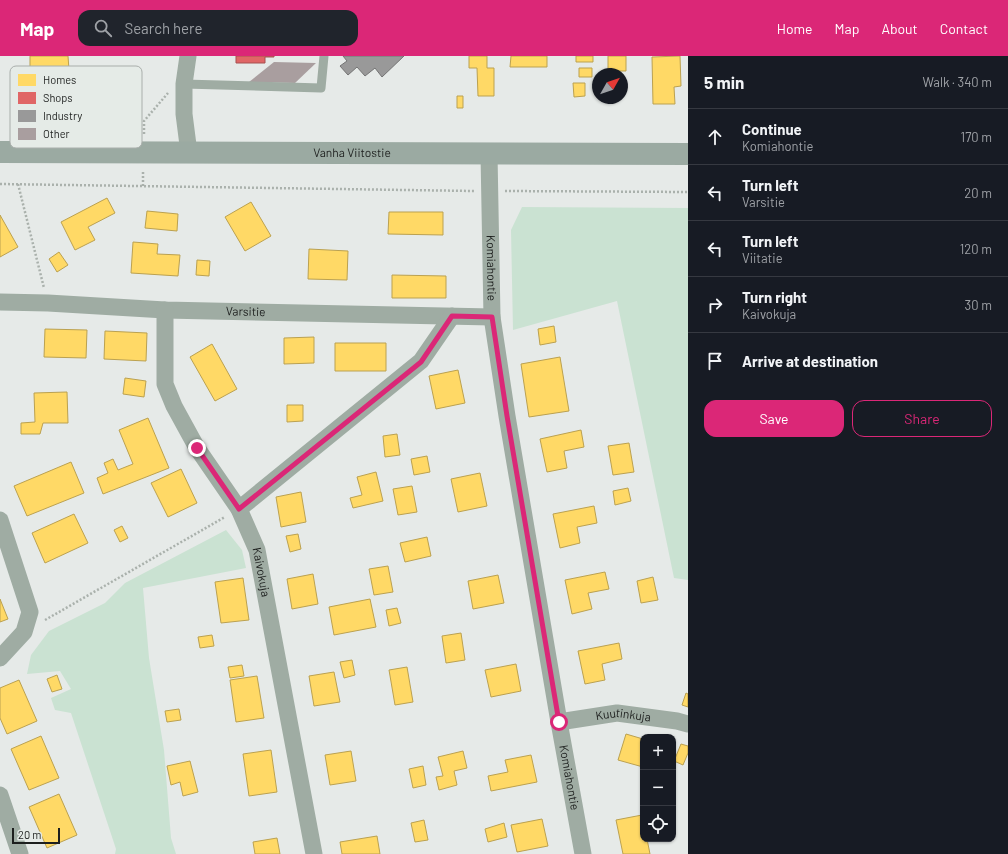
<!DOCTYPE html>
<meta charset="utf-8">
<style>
:root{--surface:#171b24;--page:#20242c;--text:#f1f3f6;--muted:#9ea1a6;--line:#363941;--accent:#db2777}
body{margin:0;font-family:Barlow,sans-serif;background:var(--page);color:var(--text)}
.controls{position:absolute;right:12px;bottom:12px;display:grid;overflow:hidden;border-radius:8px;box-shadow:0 1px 3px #0004}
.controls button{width:36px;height:36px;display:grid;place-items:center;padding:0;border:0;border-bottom:1px solid var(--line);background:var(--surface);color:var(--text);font:20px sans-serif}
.compass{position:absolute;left:592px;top:12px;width:36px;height:36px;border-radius:50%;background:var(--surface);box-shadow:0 1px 3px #0004;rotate:50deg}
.scale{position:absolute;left:12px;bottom:10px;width:48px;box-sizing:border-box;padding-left:4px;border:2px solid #1d1f1e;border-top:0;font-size:11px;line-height:14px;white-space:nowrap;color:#1d1f1e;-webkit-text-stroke:3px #e5ebe7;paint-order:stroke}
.stop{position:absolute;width:12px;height:12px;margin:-9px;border:3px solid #db2777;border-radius:50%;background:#fff}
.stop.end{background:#db2777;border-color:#fff;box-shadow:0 1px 4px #0008}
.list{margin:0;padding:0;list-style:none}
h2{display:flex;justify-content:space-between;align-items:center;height:52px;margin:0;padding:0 16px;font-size:17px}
h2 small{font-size:13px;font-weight:400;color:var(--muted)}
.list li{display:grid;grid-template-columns:26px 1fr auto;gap:12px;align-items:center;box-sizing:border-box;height:56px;padding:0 16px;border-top:1px solid var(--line)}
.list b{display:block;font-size:15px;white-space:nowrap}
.list p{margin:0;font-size:13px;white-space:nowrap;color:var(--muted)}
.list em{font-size:13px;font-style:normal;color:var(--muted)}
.actions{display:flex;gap:8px;padding:12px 16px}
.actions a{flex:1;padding:9px 0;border:1px solid var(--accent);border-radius:12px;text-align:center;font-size:14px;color:var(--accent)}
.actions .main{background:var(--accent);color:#fff}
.icon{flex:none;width:22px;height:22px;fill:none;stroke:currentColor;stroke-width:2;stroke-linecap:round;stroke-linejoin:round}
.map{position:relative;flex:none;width:688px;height:798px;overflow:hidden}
header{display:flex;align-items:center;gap:24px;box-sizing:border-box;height:56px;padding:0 20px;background:var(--accent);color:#fff}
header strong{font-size:19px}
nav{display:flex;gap:22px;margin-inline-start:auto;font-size:14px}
.search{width:280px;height:36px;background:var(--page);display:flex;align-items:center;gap:10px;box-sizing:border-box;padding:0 14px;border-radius:12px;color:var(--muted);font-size:15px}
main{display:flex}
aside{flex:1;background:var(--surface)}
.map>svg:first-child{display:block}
</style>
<header>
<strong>Map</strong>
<div class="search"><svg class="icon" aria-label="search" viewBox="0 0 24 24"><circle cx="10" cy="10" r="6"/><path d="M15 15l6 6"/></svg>Search here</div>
<nav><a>Home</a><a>Map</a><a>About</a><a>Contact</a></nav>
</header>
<main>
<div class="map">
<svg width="688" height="798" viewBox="0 0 688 798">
<rect width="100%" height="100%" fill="#e6eae8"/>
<path fill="#cae2d2" d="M522 151 688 152V524L674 522 617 245 513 274 511 174Z
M226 474 242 494 246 512 143 532 149 602 164 694 171 782 176 798H115L116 793 71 657 55 654 51 642 71 633 60 615 27 618 31 599 49 575 105 547 125 527Z"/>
<path fill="#ffd966" stroke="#bba150" d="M30 0H68L69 14H30Z
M469 0H487V12H494V40H478L477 12H469Z
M511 0H547V11H510Z
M576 0H593V6H576Z
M608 0H626V15H608Z
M680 0 681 30 674 31 675 48H653L652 1Z
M579 12H592V21H579Z
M573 27H585V40L574 41Z
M457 40H463V52H457Z
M107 142 115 157 88 171 95 184 75 194 61 166Z
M251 146 271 180 245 195 225 161Z
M147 155 178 158 177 175 145 172Z
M389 156H443V179L388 178Z
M0 159 18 191 0 201Z
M133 186 158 188 157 198 180 199 178 220 131 217Z
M309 193 348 195 347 224 308 223Z
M59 196 68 209 57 216 49 203Z
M197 204 210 205 209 220 196 219Z
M392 219 446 220V242H392Z
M554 270 556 286 540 289 538 273Z
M45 273 87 274 86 302 44 301Z
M105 275 147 277 146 305 104 303Z
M314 281V307L284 308V282Z
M335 287H386V315H335Z
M212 288 237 333 215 345 190 301Z
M560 301 569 355 529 361 521 308Z
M458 314 465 347 436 353 429 320Z
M125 322 146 325 144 341 123 338Z
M67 336 68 367H43L40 378H21V367L35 366 34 337Z
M287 349H303V365L287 366Z
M148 362 169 412 103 438 97 422 108 417 104 407 113 403 118 414 133 408 119 374Z
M581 374 584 391 564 395 567 412 547 416 540 383Z
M397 378 400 399 385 401 383 380Z
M629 387 634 416 613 419 608 390Z
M427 400 430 416 414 419 411 403Z
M71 406 84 437 27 460 14 430Z
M181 413 197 447 168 461 151 427Z
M376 416 383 445 353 452 350 442 362 439 357 421Z
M480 417 487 450 458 456 451 423Z
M412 430 417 456 398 459 393 433Z
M628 432 631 445 615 449 613 435Z
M301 436 306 466 281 471 276 441Z
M594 450 597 467 577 471 580 487 560 492 553 458Z
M74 458 88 487 45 507 32 477Z
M122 470 128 482 120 486 114 474Z
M298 478 301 493 290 496 286 480Z
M427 481 431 500 405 506 400 487Z
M388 510 393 536 374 539 369 513Z
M605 516 609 533 588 537 592 553 572 558 565 524Z
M313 518 318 548 292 553 287 523Z
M498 519 504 547 473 553 468 525Z
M653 521 658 544 641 547 637 525Z
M243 522 249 564 221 567 215 526Z
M0 543 8 563 0 566Z
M370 543 376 571 334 579 329 551Z
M397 552 401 567 389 570 386 554Z
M461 577 465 604 446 607 442 580Z
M212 579 214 590 200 592 198 581Z
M619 587 622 603 602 608 605 624 585 628 578 595Z
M352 604 355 619 344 622 340 606Z
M516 608 521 635 491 641 485 614Z
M242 609 244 620 230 622 228 611Z
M407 611 413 646 395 649 389 614Z
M334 616 340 646 314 650 309 620Z
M57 619 62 633 52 636 47 623Z
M257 620 264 662 236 666 230 624Z
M19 624 37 665 7 678 0 662V632Z
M686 637 688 638V651L682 649Z
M179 653 181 664 167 666 165 655Z
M626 678 643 683V711L618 704Z
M41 680 59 722 29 734 11 693Z
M681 688 688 690V697L683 709 674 705Z
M271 694 277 736 249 740 243 698Z
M351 695 356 725 330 729 325 699Z
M463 695 467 712 454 715 457 729 439 734 436 721 443 720 438 701Z
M531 699 537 726 491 735 488 720 508 716 505 704Z
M190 705 198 736 183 740 180 726 171 729 167 710Z
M423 710 426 729 413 732 409 713Z
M59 738 77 779 47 792 29 751Z
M642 759 643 765V783H647L650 798H623L616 764Z
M542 763 548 790 517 796 511 769Z
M424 764 428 784 415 786 411 767Z
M504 767 507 781 488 786 485 773Z
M377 780 380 798H342L340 786Z
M277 782 280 798H255L253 786Z"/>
<path fill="#e06666" stroke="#a65150" d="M236 0H274V1H265V7H236Z"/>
<path fill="#999" stroke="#747474" d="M343 0H404L382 21 375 12 365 20 357 11 348 19 340 10 347 5Z"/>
<path fill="#a99e9f" d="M274 6 316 7 295 27 249 26Z"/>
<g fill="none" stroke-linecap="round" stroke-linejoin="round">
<path stroke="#aab1ac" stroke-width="2.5" stroke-dasharray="2 2" stroke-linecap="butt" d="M144 78V65L168 37
M0 128 474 135
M18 128 44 232
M143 130V115
M505 135 688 136
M45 564 225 461"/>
<path stroke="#9faca3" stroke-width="9" d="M184 28 321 32 324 0"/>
<g stroke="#9faca3" stroke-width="17">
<path d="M188 0 184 28V58L189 97"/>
<path id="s1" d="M489 98 492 261 507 360 559 666 583 798"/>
<path id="s2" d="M0 246 48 247 165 254 492 261"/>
<path id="s3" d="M165 254V328L174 350 197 392 239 453 257 494 314 798"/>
<path d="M239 453 421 305 452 260"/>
<path d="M0 464 30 556 24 576 0 602"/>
<path id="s4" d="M559 666 617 657 677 665 688 668"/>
<path d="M0 739 20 798"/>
</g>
<path stroke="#9baaa2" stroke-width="22" id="s5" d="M0 96 688 98"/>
</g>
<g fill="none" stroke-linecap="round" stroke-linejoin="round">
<path stroke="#db2777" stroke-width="5" d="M197 392 239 453 421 306 452 260 492 261 507 360 559 666"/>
</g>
<g text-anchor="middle" stroke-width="4" stroke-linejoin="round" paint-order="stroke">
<g font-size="12" fill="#1d1f1e" stroke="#e5ebe7">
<text dy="4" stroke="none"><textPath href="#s5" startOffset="352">Vanha Viitostie</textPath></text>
<text dy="4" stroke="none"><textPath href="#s1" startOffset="114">Komiahontie</textPath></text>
<text dy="4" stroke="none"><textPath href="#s2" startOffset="246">Varsitie</textPath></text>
<text dy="4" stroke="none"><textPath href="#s3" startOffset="287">Kaivokuja</textPath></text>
<text dy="4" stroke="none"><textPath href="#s4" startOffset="65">Kuutinkuja</textPath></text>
<text dy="4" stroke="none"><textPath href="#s1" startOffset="630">Komiahontie</textPath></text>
</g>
</g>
<rect x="10" y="10" width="132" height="82" rx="6" fill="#e5ebe7" stroke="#a9aeab" stroke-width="1"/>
<rect x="18" y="18" width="18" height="12" fill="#ffd966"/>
<rect x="18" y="36" width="18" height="12" fill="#e06666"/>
<rect x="18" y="54" width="18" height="12" fill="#999"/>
<rect x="18" y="72" width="18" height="12" fill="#a99e9f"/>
<g font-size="11" fill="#1d1f1e">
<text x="43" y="28">Homes</text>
<text x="43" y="46">Shops</text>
<text x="43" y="64">Industry</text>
<text x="43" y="82">Other</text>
</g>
</svg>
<div class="controls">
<button>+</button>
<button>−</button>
<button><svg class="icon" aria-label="locate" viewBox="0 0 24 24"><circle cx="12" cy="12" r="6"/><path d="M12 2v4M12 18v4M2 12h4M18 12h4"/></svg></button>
</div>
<svg class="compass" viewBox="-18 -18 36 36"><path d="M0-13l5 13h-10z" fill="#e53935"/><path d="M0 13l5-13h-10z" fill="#9ea1a6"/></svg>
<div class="scale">20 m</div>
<div class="stop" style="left:559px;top:666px"></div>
<div class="stop end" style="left:197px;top:392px"></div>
</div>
<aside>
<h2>5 min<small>Walk · 340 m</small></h2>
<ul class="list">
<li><svg class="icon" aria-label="ahead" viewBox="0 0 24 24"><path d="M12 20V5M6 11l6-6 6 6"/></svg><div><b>Continue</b><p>Komiahontie</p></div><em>170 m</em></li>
<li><svg class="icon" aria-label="left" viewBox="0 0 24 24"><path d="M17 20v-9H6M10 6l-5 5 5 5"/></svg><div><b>Turn left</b><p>Varsitie</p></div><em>20 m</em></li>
<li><svg class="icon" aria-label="left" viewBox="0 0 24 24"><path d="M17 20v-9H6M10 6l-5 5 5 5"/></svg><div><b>Turn left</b><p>Viitatie</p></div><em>120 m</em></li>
<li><svg class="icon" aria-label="right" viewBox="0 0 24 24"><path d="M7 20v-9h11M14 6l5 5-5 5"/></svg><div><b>Turn right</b><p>Kaivokuja</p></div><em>30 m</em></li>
<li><svg class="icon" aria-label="arrive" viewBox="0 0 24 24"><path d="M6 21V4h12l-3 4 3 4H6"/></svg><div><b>Arrive at destination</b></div></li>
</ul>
<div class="actions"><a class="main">Save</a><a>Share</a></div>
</aside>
</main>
